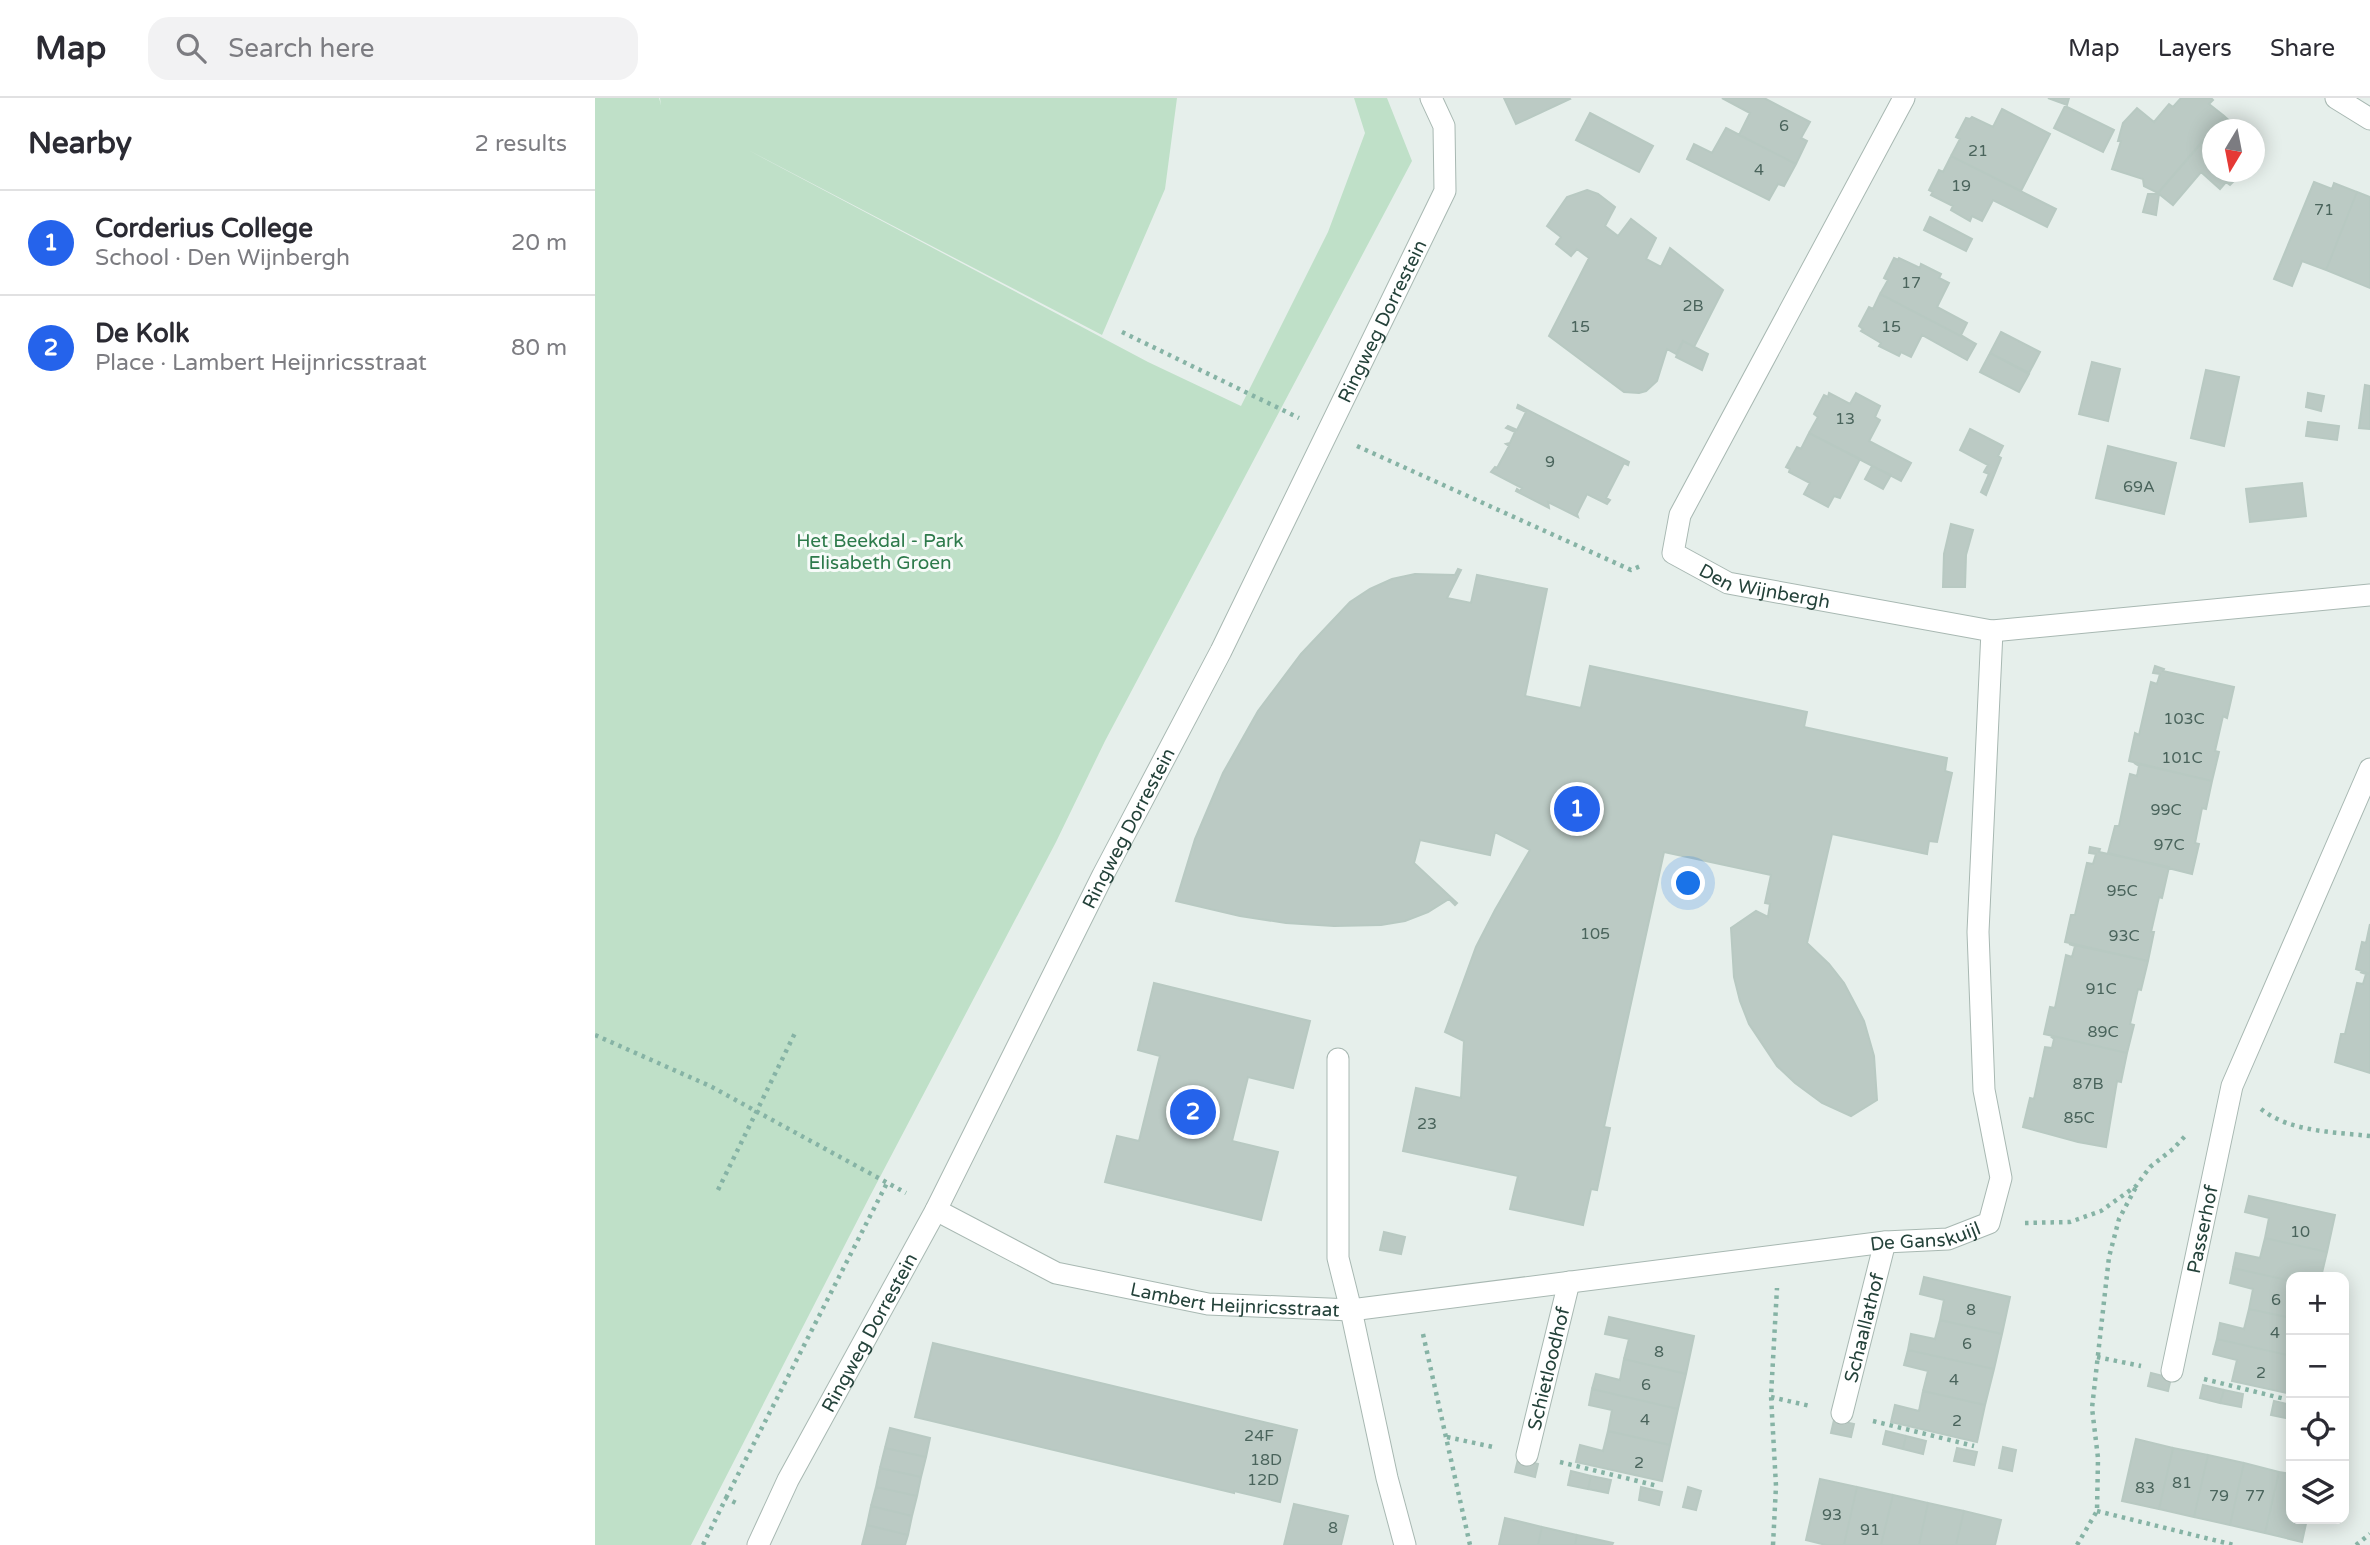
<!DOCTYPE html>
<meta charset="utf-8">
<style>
:root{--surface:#fff;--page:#f2f2f3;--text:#2b2b33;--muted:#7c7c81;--line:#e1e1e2;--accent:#2563eb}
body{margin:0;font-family:"Varela Round",sans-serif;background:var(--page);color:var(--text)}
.controls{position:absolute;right:21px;bottom:21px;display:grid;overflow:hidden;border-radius:14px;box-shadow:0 4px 18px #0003}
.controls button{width:63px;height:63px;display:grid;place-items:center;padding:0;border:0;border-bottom:2px solid var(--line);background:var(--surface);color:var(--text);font:35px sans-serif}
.compass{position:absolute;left:1607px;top:21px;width:63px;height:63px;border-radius:50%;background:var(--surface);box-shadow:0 4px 18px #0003;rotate:190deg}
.you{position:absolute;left:1094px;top:786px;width:24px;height:24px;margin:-18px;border:5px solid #fff;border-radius:50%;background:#1a73e8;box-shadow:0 0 0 10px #1a73e833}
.badge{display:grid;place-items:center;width:46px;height:46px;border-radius:50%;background:var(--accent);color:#fff;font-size:23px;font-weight:700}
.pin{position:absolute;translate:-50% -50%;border:4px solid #fff;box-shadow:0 2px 7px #0006}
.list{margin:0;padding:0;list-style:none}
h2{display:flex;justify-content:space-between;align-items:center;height:91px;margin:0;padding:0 28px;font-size:30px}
h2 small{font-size:23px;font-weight:400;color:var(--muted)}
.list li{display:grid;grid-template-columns:46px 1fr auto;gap:21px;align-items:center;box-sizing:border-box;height:105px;padding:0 28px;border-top:2px solid var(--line)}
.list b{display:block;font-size:26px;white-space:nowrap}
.list p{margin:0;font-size:23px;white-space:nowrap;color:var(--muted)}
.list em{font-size:23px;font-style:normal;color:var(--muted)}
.icon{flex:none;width:38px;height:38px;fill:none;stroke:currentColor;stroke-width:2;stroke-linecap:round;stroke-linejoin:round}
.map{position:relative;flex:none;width:1775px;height:1447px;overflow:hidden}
header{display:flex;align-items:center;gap:42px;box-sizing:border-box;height:98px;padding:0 35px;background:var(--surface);border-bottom:2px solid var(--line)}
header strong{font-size:33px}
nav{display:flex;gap:38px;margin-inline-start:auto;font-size:24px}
.search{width:490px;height:63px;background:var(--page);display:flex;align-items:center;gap:18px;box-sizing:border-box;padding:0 24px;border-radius:21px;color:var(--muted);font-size:26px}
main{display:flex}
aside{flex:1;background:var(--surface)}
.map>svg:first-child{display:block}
</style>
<header>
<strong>Map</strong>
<div class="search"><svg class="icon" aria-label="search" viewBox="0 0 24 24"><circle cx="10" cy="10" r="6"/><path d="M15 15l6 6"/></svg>Search here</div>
<nav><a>Map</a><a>Layers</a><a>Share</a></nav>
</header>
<main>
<aside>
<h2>Nearby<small>2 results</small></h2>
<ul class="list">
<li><span class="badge">1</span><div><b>Corderius College</b><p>School · Den Wijnbergh</p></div><em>20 m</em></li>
<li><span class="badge">2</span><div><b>De Kolk</b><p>Place · Lambert Heijnricsstraat</p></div><em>80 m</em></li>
</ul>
</aside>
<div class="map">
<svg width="1775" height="1447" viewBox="0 0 1775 1447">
<rect width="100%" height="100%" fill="#e6efeb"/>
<path fill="#bfe0c8" d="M0 0H64L66 7 65 0H582L570 91 507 237 153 52 553 264 646 308 733 134 770 35 759 0H792L817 63 510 643 461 744 275 1098 96 1447H0Z"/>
<path fill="#bbcac4" stroke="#b8c9c2" stroke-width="2" d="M909 0H974L975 1 921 26Z
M1127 0H1169L1215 24 1206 40 1212 43 1201 66 1144 37 1155 15Z
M1453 0H1474L1472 7Z
M1586 0H1616L1618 2 1614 6 1629 18 1563 95 1549 88 1548 81 1517 71 1526 43H1523L1528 25 1542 10 1559 24 1574 6 1578 9Z
M1470 8 1519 32 1508 54 1459 30Z
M1407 11 1455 36 1426 93 1356 58 1365 41 1361 39 1371 20 1375 21 1377 19 1398 29Z
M995 15 1058 48 1044 74 981 42Z
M1629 18 1644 31 1647 28 1652 32H1618Z
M1131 30 1201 66 1189 88 1183 86 1174 102 1092 61 1099 46 1117 55Z
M1618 32V74H1648L1635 87 1631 84 1625 91 1606 74 1578 107 1563 95Z
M1356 58 1461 111 1452 129 1398 102 1387 123 1377 118 1375 123 1356 112 1358 108 1336 97 1338 94 1334 92 1344 72 1348 74Z
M1719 84 1737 91 1739 85 1762 94 1731 172 1707 163 1697 188 1679 181Z
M992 92 1003 96 1020 109 1010 128 1023 138 1036 121 1061 140 1051 161 1066 169 1075 150 1128 192 1099 249 1088 243 1081 256 1072 251 1062 283 1051 293 1044 295 1029 294 954 238 994 160 982 151 976 158 961 146 966 139 952 128 972 99Z
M1762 94 1775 99V190L1731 172Z
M1553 96H1564L1561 117 1548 114Z
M1335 119 1377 141 1371 153 1329 132Z
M1299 160 1303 162 1304 160 1325 170 1326 166 1346 176 1344 180 1354 185 1342 209 1372 225 1366 237 1381 246 1285 196 1293 182 1289 180Z
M1285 196 1381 246 1372 262 1327 237 1316 259 1306 254 1304 258 1284 248 1286 245 1266 233 1268 231 1264 228 1274 209 1278 211Z
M1406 234 1445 254 1434 275 1395 255Z
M1088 243 1113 256 1107 272 1081 259Z
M1395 255 1434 276 1424 294 1385 274Z
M1497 264 1525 271 1513 323 1484 316Z
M1611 272 1644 279 1629 348 1596 340Z
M1770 287 1775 288V331L1764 330Z
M1234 295 1255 306 1261 295 1285 308 1280 319 1285 322 1274 343 1316 365 1306 383 1214 335 1223 319 1219 316 1229 297 1233 299Z
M1713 295 1729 298 1726 313 1711 309Z
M923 307 1034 364 1033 367 1029 365 1011 400 1015 402 1012 406 992 396 982 416 983 419 953 404 954 410 921 393 922 391 925 393 927 390 896 374 900 369 902 370 914 348 911 346 915 345 920 334 911 330 913 328 922 332 931 314 922 310Z
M1713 324 1744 328 1742 342 1711 338Z
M1375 331 1408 348 1403 358 1406 360 1391 397 1386 394 1394 376 1389 374 1393 367 1365 352Z
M1214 335 1265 361 1245 400 1239 398 1233 409 1209 396 1215 385 1194 374 1195 371 1191 369 1202 349 1206 351Z
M1513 348 1581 365 1569 416 1501 400Z
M1277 368 1296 377 1288 391 1270 381Z
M1707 385 1711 418 1655 424 1651 391Z
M1356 426 1378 432 1371 457 1370 489H1348L1349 456Z
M863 471 866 472 852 500 876 505 882 477 952 491 930 598 986 610 995 568 1212 614 1209 629 1352 660 1350 673 1357 675 1342 744 1334 743 1332 756 1237 736 1212 845 1234 866 1249 885 1269 923 1279 958 1282 1002 1256 1018 1227 1005 1200 985 1182 968 1154 926 1145 903 1139 879 1136 830 1161 813 1173 819 1175 806 1170 805 1176 777 1069 754 1009 1029 1015 1030 1002 1092 996 1091 988 1127 915 1111 923 1078 808 1053 821 990 866 1000 869 943 850 934 881 849 900 812 935 752 900 734 895 757 825 742 819 765 862 805 860 807 854 801 833 814 810 823 786 827 739 828 691 825 645 818 581 803 600 741 628 675 663 613 706 556 755 504 775 491 797 481 820 476 860 477Z
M1560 568 1569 571 1568 573 1639 589 1632 620 1628 618 1620 653 1624 654 1617 683 1534 663 1540 635 1544 637 1556 584 1562 586 1565 576 1558 575Z
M1539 665 1617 683 1611 711 1607 710 1600 745 1604 746 1597 776 1513 755 1520 728H1524L1535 676 1542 678 1544 668Z
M1495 749 1505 751 1504 754 1574 769 1567 800 1564 799 1556 834H1559L1553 863 1470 844 1476 817H1480L1492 765 1498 766 1501 756 1494 755Z
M1775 826V876L1761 871 1767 844 1771 845Z
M1474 846 1553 863 1546 892 1543 891 1535 926 1539 927 1532 955 1449 936 1455 909 1460 910 1471 857 1477 859 1480 848Z
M1765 874 1775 876V975L1740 964 1746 936H1750L1762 885 1768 886 1771 876Z
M559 885 715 923 698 990 653 979 637 1043 683 1054 666 1122 510 1084 522 1038 544 1043 565 958 543 952Z
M1454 937 1532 955 1526 984 1522 983 1511 1049 1483 1044 1428 1029 1435 1000 1439 1001 1450 949 1457 950 1459 941Z
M1654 1098 1740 1117 1732 1154 1670 1140 1674 1120 1650 1114Z
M789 1134 810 1139 806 1156 785 1152Z
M1670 1140 1732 1154 1726 1179H1696V1183L1638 1170 1641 1155 1665 1160Z
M1638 1170 1696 1183V1220L1654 1211 1658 1191 1635 1185Z
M1329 1179 1415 1199 1407 1236 1345 1222 1349 1202 1325 1196Z
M1654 1211 1696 1220V1258L1622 1241 1625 1225 1649 1231Z
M1014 1219 1099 1238 1091 1276 1029 1261 1034 1241 1010 1236Z
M1345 1222 1407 1236 1399 1271 1313 1252 1316 1236 1340 1241Z
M1622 1241 1696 1258V1296L1637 1283 1642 1262 1618 1256Z
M338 1245 702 1332 685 1404 639 1393V1395L320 1319Z
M1313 1252 1399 1271 1390 1307 1328 1293 1333 1273 1309 1267Z
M1029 1261 1091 1276 1083 1311 997 1291 1001 1276 1025 1282Z
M1556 1275 1576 1280 1573 1293 1553 1288Z
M1608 1287 1629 1292 1625 1305 1605 1300Z
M997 1291 1083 1311 1075 1347 1013 1333 1017 1312 994 1307Z
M1629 1292 1648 1296 1646 1309 1625 1305Z
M1328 1293 1390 1307 1382 1344 1296 1324 1300 1307 1324 1313Z
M1679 1303 1696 1307V1321L1676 1317Z
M1239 1322 1259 1326 1256 1339 1236 1335Z
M295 1330 335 1340 331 1359 290 1350Z
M1013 1333 1075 1347 1067 1383 981 1364 985 1347 1008 1353Z
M1291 1333 1311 1338 1308 1351 1288 1346Z
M1311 1338 1331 1343 1328 1356 1308 1351Z
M1541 1341 1578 1350 1564 1411 1527 1403Z
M1408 1349 1421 1352 1417 1373 1404 1370Z
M290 1350 331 1359 326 1379 285 1370Z
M1362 1350 1382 1354 1379 1367 1359 1363Z
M1578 1350 1613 1357 1599 1419 1564 1411Z
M1613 1357 1649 1365 1635 1427 1599 1419Z
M923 1361 943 1366 940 1379 920 1374Z
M1649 1365 1684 1374 1670 1435 1635 1427Z
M285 1370 326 1379 322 1398 281 1389Z
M976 1373 996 1378 993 1391 973 1387Z
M1684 1374 1696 1376V1421H1712L1707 1444 1670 1435Z
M996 1378 1016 1382 1013 1395 993 1391Z
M1225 1381 1262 1389 1249 1447H1231L1211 1442Z
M281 1389 322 1398 317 1418 276 1408Z
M1046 1389 1067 1394 1064 1407 1044 1402Z
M1093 1389 1106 1393 1101 1412 1088 1409Z
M1262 1389 1298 1397 1286 1447H1249Z
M1298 1397 1333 1405 1324 1447H1286Z
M1333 1405 1369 1413 1361 1447H1324Z
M699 1406 753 1418 746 1447H689Z
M276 1408 317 1418 313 1437 272 1427Z
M1369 1413 1406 1422 1400 1447H1361Z
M910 1420 947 1429 943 1447H904Z
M272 1427 313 1437 310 1447H267Z
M947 1429 982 1437 980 1447H943Z
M982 1437 1018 1445 1017 1447H980Z"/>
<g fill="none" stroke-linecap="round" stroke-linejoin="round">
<defs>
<g id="minor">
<path id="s1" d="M1309 0 1085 417 1078 455 1133 485 1397 533 1775 497"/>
<path d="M1741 0 1775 21"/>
<path d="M743 961V1160L756 1212 792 1380 810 1447"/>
<path id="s2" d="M341 1112 461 1175 613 1206 756 1212 1290 1144 1353 1141 1394 1125 1406 1080 1389 992 1383 834 1397 533"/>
<path id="s3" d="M1577 1273 1637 988 1775 671"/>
<path id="s4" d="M1247 1315 1290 1144"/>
<path id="s5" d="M932 1357 974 1184"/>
<path id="s6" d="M163 1447 193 1382 341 1112 508 777 626 553 850 93 849 28 836 0"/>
</g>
</defs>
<use href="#minor" stroke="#a8b8b2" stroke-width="23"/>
<path stroke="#86b3a5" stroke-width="4.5" stroke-dasharray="3.5 5" stroke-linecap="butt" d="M527 234 704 320
M762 348 1036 472 1048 467
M0 937 115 988 311 1095
M1666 1011C1695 1034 1739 1034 1775 1038
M123 1092 200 935
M1430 1125 1475 1124 1506 1113 1541 1088 1555 1069 1578 1051 1592 1036
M828 1236 875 1447
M1502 1259 1546 1268
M1609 1281 1694 1302
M1176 1299 1215 1308
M1278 1323 1379 1348
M852 1339 898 1349
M965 1364 1063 1388
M131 1400 292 1085
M1502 1413 1639 1447
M108 1447 131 1400 145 1407
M1178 1447 1181 1388 1176 1298 1182 1190
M1482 1447 1502 1413 1503 1360 1497 1310 1514 1159 1524 1121 1541 1089
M1761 1447 1775 1436"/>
<use href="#minor" stroke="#fff" stroke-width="21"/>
</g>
<g text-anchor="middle" stroke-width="6" stroke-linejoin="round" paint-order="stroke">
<g font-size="16" fill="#4a645c">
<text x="1189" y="33">6</text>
<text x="1383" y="58">21</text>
<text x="1164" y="77">4</text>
<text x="1366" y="93">19</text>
<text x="1729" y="117">71</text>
<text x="1316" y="190">17</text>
<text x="1098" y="213">2B</text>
<text x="985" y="234">15</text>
<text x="1296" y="234">15</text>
<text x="1250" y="326">13</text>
<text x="955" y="369">9</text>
<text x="1544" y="394">69A</text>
<text x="1589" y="626">103C</text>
<text x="1587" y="665">101C</text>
<text x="1571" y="717">99C</text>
<text x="1574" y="752">97C</text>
<text x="1527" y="798">95C</text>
<text x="1000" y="841">105</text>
<text x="1529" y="843">93C</text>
<text x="1506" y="896">91C</text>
<text x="1508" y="939">89C</text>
<text x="1493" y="991">87B</text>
<text x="1484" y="1025">85C</text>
<text x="832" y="1031">23</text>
<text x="1705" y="1139">10</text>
<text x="1681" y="1207">6</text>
<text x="1376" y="1217">8</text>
<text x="1680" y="1240">4</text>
<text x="1372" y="1251">6</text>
<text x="1064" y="1259">8</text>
<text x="1666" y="1280">2</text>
<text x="1359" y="1287">4</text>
<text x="1051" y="1292">6</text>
<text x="1050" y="1327">4</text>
<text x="1362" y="1328">2</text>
<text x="664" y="1343">24F</text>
<text x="671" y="1367">18D</text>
<text x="1044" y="1370">2</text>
<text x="668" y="1387">12D</text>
<text x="1587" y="1390">81</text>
<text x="1550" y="1395">83</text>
<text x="1624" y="1403">79</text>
<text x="1660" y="1403">77</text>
<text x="1237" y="1422">93</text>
<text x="738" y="1435">8</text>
<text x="1275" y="1437">91</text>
</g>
<g font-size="19" fill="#24423a" stroke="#f7fbf9">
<text dy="7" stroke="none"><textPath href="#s6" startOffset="1374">Ringweg Dorrestein</textPath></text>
<text dy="7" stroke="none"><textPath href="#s1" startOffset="611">Den Wijnbergh</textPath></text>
<text dy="7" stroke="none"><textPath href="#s6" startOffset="807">Ringweg Dorrestein</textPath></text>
<text dy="7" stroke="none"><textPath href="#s3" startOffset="145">Passerhof</textPath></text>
<text dy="7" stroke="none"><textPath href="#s2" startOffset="1013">De Ganskuijl</textPath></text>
<text dy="7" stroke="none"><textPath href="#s2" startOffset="317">Lambert Heijnricsstraat</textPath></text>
<text dy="7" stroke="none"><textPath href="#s4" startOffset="88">Schaallathof</textPath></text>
<text dy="7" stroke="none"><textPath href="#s6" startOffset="240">Ringweg Dorrestein</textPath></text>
<text dy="7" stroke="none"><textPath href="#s5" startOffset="89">Schietloodhof</textPath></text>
</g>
<g font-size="19" fill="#2d7a4b" stroke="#f7fbf9">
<text x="285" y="449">Het Beekdal - Park<tspan x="285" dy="22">Elisabeth Groen</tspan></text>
</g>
</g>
</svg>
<div class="controls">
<button>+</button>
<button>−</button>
<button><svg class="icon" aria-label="locate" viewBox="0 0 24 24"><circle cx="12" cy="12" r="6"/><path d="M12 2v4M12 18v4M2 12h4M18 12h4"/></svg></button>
<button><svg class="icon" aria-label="layers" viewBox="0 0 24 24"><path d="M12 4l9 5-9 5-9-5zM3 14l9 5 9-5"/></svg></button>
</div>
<svg class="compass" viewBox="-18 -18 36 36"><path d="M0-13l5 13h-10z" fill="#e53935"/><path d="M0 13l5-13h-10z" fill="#7c7c81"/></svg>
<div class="you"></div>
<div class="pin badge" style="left:982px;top:711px">1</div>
<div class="pin badge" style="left:598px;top:1014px">2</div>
</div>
</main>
